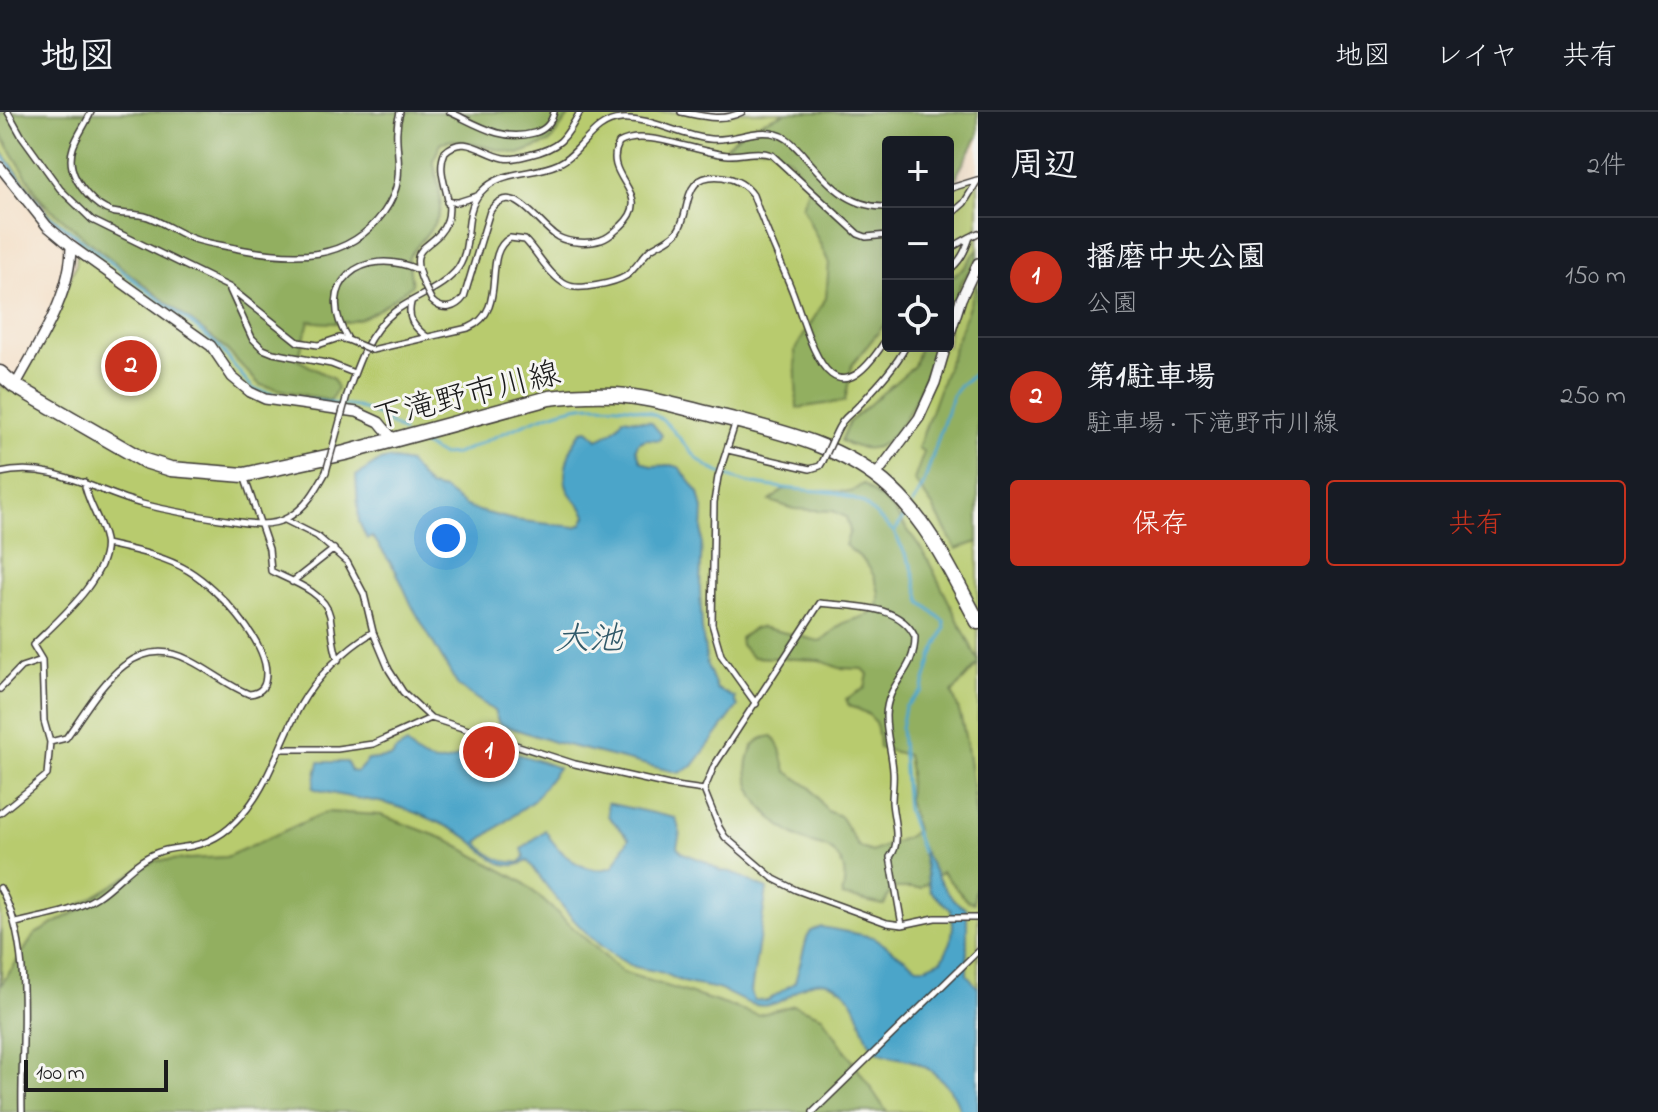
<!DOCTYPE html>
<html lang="ja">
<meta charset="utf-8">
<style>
:root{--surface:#171b24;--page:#242831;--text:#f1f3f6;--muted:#9ea1a6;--line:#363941;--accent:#c8321e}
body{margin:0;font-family:"Indie Flower","Klee One",sans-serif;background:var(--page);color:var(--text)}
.controls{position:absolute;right:24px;top:24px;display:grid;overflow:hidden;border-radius:8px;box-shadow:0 8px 32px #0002}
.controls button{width:72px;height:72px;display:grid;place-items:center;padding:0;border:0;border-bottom:2px solid var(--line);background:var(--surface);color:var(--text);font:40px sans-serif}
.scale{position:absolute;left:24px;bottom:20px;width:144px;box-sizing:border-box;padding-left:8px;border:4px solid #1c1c1c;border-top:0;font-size:22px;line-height:28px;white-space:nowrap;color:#1c1c1c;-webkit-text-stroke:6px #f6f6f2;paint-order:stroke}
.you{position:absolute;left:446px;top:426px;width:28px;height:28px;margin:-20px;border:6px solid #fff;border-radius:50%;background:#1a73e8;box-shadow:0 0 0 12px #1a73e833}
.badge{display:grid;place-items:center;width:52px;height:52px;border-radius:50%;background:var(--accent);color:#fff;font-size:26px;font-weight:700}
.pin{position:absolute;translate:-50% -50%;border:4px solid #fff;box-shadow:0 2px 8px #0006}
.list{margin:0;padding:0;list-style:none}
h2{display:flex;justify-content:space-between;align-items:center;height:104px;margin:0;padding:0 32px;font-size:34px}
h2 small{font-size:26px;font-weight:400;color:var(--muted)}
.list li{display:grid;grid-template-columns:52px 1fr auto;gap:24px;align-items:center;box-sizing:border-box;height:120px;padding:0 32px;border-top:2px solid var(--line)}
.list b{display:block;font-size:30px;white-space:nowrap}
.list p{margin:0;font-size:26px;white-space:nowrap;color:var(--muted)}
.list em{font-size:26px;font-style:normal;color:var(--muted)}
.actions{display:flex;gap:16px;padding:24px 32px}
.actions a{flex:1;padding:18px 0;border:2px solid var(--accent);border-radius:8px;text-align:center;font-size:28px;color:var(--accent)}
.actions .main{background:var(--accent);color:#fff}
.icon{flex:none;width:44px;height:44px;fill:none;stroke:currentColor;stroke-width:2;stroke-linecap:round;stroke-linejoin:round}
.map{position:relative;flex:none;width:978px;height:1000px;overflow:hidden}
header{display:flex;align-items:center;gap:48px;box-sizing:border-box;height:112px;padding:0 40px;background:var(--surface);border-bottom:2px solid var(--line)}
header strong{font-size:38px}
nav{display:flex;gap:44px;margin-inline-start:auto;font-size:28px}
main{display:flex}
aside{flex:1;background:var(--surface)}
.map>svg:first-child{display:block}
</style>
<header>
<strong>地図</strong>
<nav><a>地図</a><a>レイヤ</a><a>共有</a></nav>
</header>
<main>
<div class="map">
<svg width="978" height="1000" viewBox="0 0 978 1000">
<rect width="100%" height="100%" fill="#f6f6f2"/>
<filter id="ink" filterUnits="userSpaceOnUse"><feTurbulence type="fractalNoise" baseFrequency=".0125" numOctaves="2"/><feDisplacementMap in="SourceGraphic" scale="16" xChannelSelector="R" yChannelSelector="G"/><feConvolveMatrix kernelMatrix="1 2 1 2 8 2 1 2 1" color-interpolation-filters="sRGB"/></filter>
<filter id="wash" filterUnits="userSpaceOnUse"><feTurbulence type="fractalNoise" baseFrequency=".006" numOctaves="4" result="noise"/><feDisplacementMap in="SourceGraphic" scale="32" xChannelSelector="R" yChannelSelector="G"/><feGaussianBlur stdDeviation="1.8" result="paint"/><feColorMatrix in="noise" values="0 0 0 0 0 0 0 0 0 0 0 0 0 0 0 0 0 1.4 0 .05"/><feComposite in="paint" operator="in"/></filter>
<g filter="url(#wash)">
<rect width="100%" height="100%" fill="#f4e0c8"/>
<path fill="#b8cb6e" stroke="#6a7445" stroke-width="2" d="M0 0 391 24 544 0H784L780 18 888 91V234H948V73L978 64V1000H0V271L11 280 65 179 76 152 78 126 50 102 0 37Z"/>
<path fill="#92af61" stroke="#57663e" stroke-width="2" d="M0 0H572L549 31 518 42 454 28 442 30 433 48C447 106 443 100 408 146L412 173C371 202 362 217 309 209L298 248 333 267 337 277 330 289 260 273 224 235 88 129 42 89 0 21Z
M787 0H978V24L958 61 948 105V30H888V208L852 253 845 289 797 296 795 238 826 186 829 151 802 94 809 74 790 47 767 34 727 39V33L748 15Z
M978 137V146L961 171 948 206V168L964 156Z
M978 169V430L956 437 933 395 914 368 924 340 918 336Z
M920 234H937C927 261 905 324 877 335 864 339 853 334 841 329L849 310 914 254Z
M863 372 892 396 925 442 978 548V552L952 581C970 616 978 719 978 760 977 770 974 780 974 791L967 789 942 760 921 776H892L884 793 842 784C846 765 847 753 832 739 825 732 812 733 803 728 773 713 737 679 750 641 753 630 762 625 773 624L780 637 786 659 811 676 827 699 840 704 859 735 872 740 907 725 916 718 908 687 910 659 907 643 879 636C878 610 876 602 849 594L846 587 865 576 868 562 863 557 839 556 819 548 752 545 741 533 740 526 753 517 761 515 819 529C829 527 834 516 844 511 853 507 865 506 873 500 886 490 875 464 868 454 863 446 852 439 845 433L850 419 846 405 833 399 794 397 770 389 784 377 851 380Z
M326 700 381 703 445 727 523 770 622 860 758 903 794 893 822 904 887 1000H0V817L2 823 1 873 35 822 96 789 73 797 154 749 226 745Z"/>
<path fill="#4ba5c9" stroke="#346072" stroke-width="2" d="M623 306 651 310 662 323 659 328 646 327 638 331 636 337 641 349 651 354 672 353 679 355 699 381 703 397 700 477 702 518 707 553 717 577 735 586 734 588 738 594 693 654 679 661 554 630 499 612 494 599 458 574 412 494 396 459 375 428 372 425 367 427 359 410 356 364 379 349 389 347 409 351 429 375 444 378 466 394 479 399 514 408 576 415 582 412 586 404C583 393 571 387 567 376 561 359 571 332 582 319L588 318 598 327C609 322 618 317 623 306Z
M407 632C418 648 438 655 456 646 461 643 467 637 472 635 489 631 541 649 558 656L534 688 478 730C489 744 503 752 521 750L525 745 522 737 545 718C558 741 584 765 613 755L629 726 608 704 607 691 676 706 680 721 677 735 683 741 704 749 721 759 731 760 767 777 751 880 754 888 767 889 795 870 807 826 811 819 822 815 873 825 917 855H926L942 848 951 830 953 814 951 798 930 779 921 735C933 755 945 787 967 797V862L978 876V1000H960C956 978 933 956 912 949 899 945 888 946 877 939 858 926 865 883 830 871 803 863 791 890 769 893 749 897 734 882 717 877 707 874 697 874 687 871 677 869 669 862 659 860 650 857 638 857 630 853 586 831 557 788 528 749 496 765 484 733 460 721 435 708 407 696 379 690 357 686 335 684 313 676L319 650H347L351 659 357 660 368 648 392 645 395 639Z"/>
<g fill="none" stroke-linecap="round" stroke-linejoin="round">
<path stroke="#4ba5c9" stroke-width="3" d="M0 40 43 99 198 217 220 236 253 277 281 284 357 295 378 303 403 320
M416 329 441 343 456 342C494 327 555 293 594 293 617 293 647 294 665 310 682 326 694 350 718 360 754 378 799 376 838 381L863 391 894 420 912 455 921 490 944 509 945 516 933 542 922 579 905 595 901 616 907 698 922 740
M912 392 923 374 952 284 960 273 978 259
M895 419 906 402"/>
</g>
</g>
<g filter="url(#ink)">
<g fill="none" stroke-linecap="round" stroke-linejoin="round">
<defs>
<path id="lane" d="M8 0 21 23 60 77 92 108 229 175 298 230 318 233 339 226 348 228
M91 0C83 19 67 34 72 56 76 73 95 95 112 100 124 103 136 101 148 105 165 111 180 123 197 128 211 132 226 134 239 137 293 147 347 151 384 100 412 60 389 36 400 0
M450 0C478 13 502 30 534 21 545 18 551 12 554 0
M681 0C702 4 722 10 742 0
M948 77 977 68
M447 90H458L477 84
M948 105 964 91 978 68
M948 118 954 134 948 139
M954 134 970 125
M948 159C960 150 965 140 970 125L978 121
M424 173C404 128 435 140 447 109 455 86 434 63 445 40 464 21 483 42 504 46 512 48 521 45 529 43 560 36 565 27 580 0
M230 178 252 226 263 237 273 241 331 252 354 261
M432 189C443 200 456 196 464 185L490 99C513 65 538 114 558 125 569 131 589 132 601 128 609 126 615 119 621 114 657 81 600 66 619 31 645 15 699 42 729 43 745 43 757 38 772 43L858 122 866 125 888 123
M411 191C407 207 414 215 427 225
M348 227C313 171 363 134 416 157
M372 238 468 216C510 199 480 142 510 126L525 128C538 141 550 165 567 173 578 179 615 171 626 164 636 157 642 144 651 137 660 131 670 128 677 120 693 99 679 60 723 65 735 67 746 73 753 83 765 116 780 148 793 181 813 235 831 318 888 224
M347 283C357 253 368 220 394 200 413 185 438 179 455 160 475 137 461 103 480 81 501 57 532 64 558 52 582 41 592 9 621 7 651 5 680 24 710 27 732 30 755 16 776 22 786 24 792 31 800 39 824 67 847 97 888 95
M736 309 718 365 714 390 712 512 721 543 756 592
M834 325C844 302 848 306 862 290 877 274 896 254 906 234
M728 338 810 357 820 354 823 349
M0 361C52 349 94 379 142 392 170 399 199 404 227 408 245 411 270 416 287 406 306 396 316 378 326 360
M244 364 269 437 271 459C291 469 325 480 330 504 333 521 332 530 338 548
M285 408 317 424 347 450 364 482 373 520 389 558 403 580 431 606 575 652 669 673 704 678
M292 470 334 437
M0 577 21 555 42 548
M50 630 66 626C95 586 129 517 189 548 210 558 228 574 249 582 262 581 266 574 266 561 266 528 217 476 189 459 165 444 133 438 106 432
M281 637H337L373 632 431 606
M0 701 47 663 50 630 44 609 42 548 33 533C56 510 111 464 105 428 101 408 87 390 84 370
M0 776C35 835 20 932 22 1000
M16 811C43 804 72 801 97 785 117 772 133 750 156 741 167 736 180 736 192 734 216 729 232 716 247 697 271 666 281 628 300 594 316 565 345 537 373 520
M902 813 890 745C902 731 893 707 892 690 892 680 894 670 893 659 892 641 886 623 886 604 887 569 915 561 915 525 900 491 851 495 820 491L714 654 704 678 719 715 725 725 774 767 796 778 887 811 902 813 935 806H978
M813 1000 978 839"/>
<path id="street" d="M0 55 47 114 71 134C71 184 38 231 15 274
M71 134 211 234 232 265 250 280 265 287 357 300 379 310 394 328
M948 228 961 187 978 151
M876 363 919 306 935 271 946 234"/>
<path id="secondary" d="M0 261 15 274 145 349 171 357 244 363 345 341 549 286C572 283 594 282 616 283 647 285 677 294 706 301 770 317 842 331 891 377 931 414 953 464 978 510"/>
</defs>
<use href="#lane" stroke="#3c3936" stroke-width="8"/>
<use href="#street" stroke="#3c3936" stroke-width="12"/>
<use href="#secondary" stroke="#3c3936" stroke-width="17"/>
<use href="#lane" stroke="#fff" stroke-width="5"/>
<use href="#street" stroke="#fff" stroke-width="9"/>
<use href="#secondary" stroke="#fff" stroke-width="14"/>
<defs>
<path id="lane-bridge" d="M424 173 432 189
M348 228 372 238
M823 349 834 325
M326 360 347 283"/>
</defs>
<use href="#lane-bridge" stroke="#3c3936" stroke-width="8" stroke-linecap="butt"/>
<use href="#lane-bridge" stroke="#fff" stroke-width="5"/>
</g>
</g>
<g text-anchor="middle" stroke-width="6" stroke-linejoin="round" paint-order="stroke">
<g font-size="32" fill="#1c1c1c" stroke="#f6f6f2">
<text transform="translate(466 282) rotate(-14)" y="11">下滝野市川線</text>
</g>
<g font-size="34" font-style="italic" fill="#315a6a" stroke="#f6f6f2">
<text x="589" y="537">大池</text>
</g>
</g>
</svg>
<div class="controls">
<button>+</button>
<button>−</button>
<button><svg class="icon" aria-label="locate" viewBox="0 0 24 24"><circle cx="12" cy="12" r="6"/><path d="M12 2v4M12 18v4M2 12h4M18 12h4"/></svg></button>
</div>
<div class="scale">100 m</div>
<div class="you"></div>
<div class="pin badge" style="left:489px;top:640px">1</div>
<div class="pin badge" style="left:131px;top:254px">2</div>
</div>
<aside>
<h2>周辺<small>2件</small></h2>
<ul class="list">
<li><span class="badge">1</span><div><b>播磨中央公園</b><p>公園</p></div><em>150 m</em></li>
<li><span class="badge">2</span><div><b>第1駐車場</b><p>駐車場 · 下滝野市川線</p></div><em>250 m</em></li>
</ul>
<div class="actions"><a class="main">保存</a><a>共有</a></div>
</aside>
</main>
